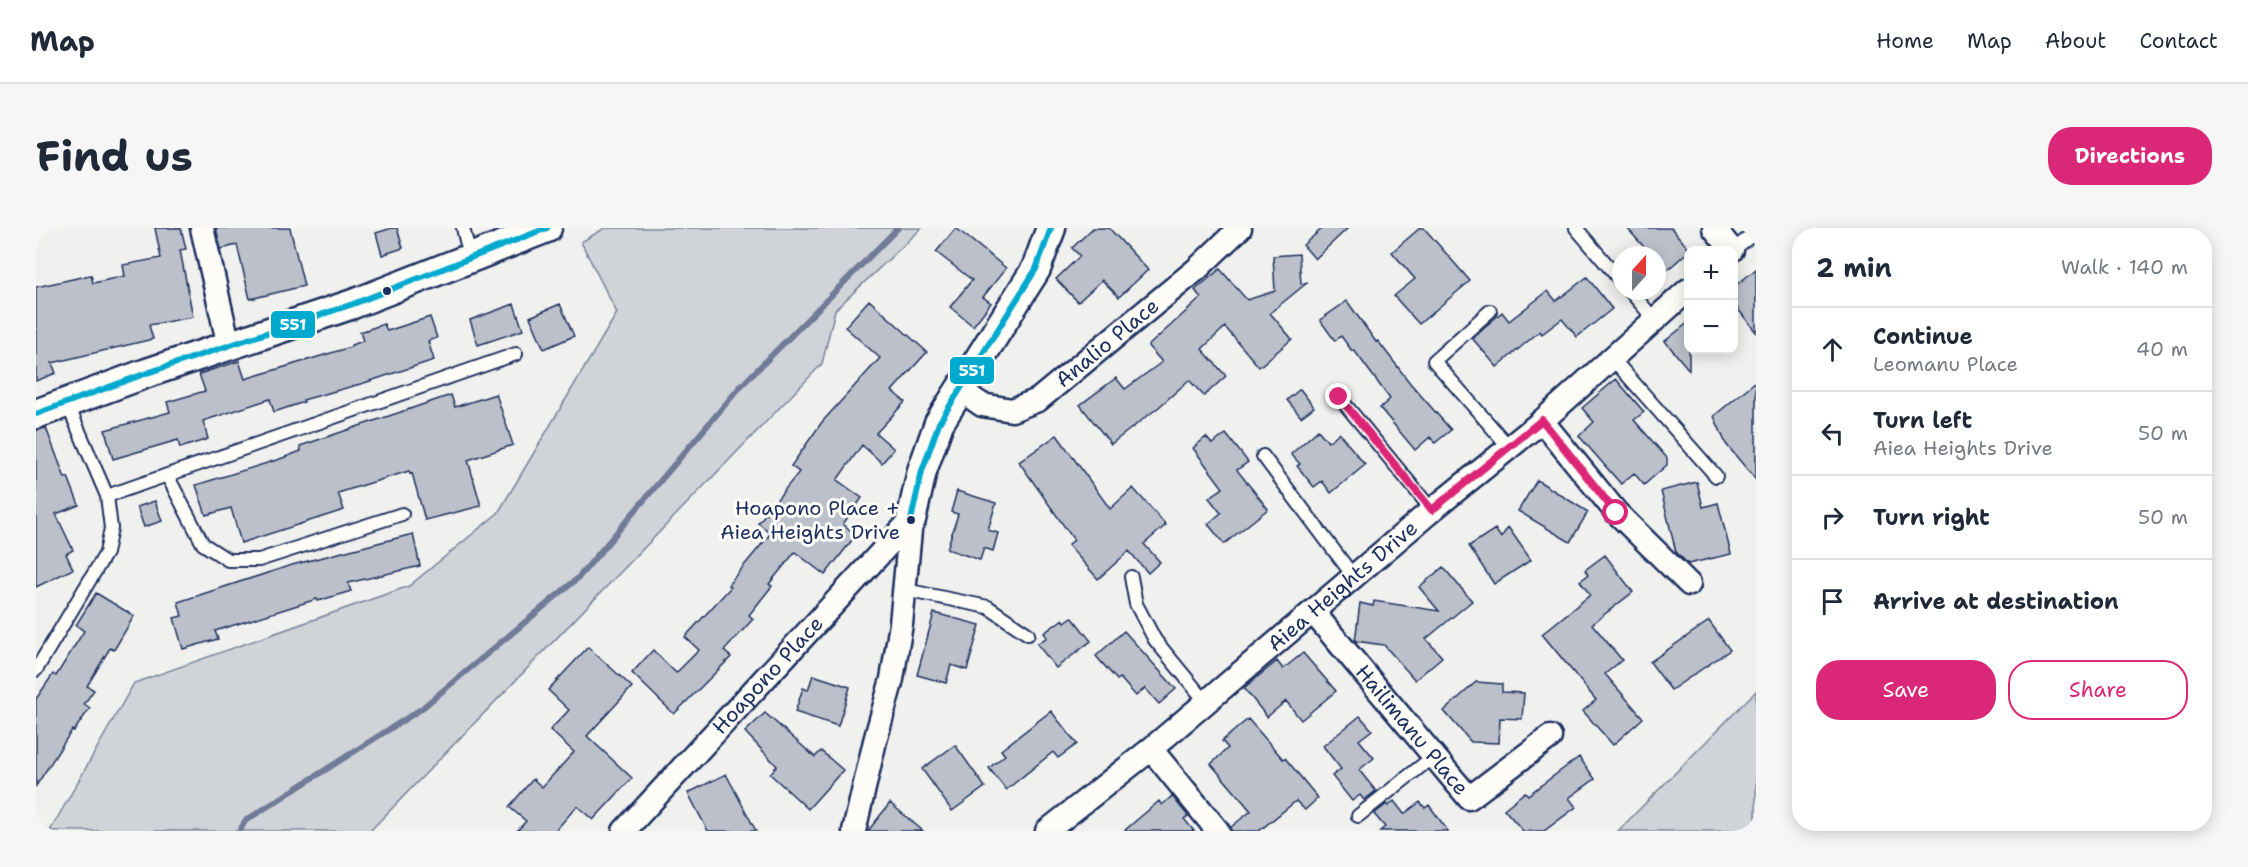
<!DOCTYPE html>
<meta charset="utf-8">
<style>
:root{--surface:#fff;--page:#f6f6f7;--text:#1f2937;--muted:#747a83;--line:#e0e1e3;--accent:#db2777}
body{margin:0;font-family:"Shantell Sans",sans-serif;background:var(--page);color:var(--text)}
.controls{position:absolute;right:18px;top:18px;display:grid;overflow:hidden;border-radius:12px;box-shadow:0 3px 15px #0003}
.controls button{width:54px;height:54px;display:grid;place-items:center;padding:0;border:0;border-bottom:2px solid var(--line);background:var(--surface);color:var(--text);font:30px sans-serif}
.compass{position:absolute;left:1576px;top:18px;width:54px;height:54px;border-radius:50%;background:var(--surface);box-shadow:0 3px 15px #0003;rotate:21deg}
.stop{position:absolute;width:18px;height:18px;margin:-14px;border:4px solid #db2777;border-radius:50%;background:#fff}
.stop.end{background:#db2777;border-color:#fff;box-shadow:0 2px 6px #0008}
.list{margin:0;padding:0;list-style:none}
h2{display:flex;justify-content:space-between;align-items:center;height:78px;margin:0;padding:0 24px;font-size:26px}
h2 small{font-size:20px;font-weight:400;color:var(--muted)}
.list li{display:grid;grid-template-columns:39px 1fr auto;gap:18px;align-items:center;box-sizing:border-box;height:84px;padding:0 24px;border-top:2px solid var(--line)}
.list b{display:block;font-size:22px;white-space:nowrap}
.list p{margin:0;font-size:20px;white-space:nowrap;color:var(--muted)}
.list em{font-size:20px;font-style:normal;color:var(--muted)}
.actions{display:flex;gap:12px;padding:18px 24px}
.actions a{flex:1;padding:14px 0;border:2px solid var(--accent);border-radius:24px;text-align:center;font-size:21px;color:var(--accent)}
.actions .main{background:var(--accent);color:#fff}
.icon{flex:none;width:33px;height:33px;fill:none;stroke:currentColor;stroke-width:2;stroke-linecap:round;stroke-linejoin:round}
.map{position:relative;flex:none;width:1720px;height:603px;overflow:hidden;border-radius:24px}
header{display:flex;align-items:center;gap:36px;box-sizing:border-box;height:84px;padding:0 30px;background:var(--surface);border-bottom:2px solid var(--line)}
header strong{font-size:28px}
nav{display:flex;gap:33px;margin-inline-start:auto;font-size:21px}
.intro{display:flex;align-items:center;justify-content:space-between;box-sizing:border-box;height:144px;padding:0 36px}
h1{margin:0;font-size:42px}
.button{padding:15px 27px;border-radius:24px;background:var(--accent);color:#fff;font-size:21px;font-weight:700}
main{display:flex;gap:36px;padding:0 36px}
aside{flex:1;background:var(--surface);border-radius:24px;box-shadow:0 3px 15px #0003}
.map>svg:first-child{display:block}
</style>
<header>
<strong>Map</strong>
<nav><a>Home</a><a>Map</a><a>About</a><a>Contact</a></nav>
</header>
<div class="intro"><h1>Find us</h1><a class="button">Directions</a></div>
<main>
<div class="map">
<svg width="1720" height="603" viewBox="0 0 1720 603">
<rect width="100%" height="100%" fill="#f0f0ee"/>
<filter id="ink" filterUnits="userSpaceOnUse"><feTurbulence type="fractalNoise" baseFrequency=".0167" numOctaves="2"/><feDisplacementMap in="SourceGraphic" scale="12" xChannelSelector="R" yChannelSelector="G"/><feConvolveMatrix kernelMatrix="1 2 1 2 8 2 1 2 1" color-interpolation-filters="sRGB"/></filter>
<g filter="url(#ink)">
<path fill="#d0d3d8" stroke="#76819b" stroke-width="1.5" d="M569 0H886L799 82 786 136 334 603H14L98 455 373 358 462 285 581 85 545 14Z
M1720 463V603H1582Z"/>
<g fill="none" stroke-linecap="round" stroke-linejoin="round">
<path stroke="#6f7b97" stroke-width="6" d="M204 603 209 593 385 481 542 350 704 159 862 0"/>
</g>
<path fill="#bbc0ca" stroke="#1b2f5e" stroke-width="1.5" d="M119 0H145L150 21 144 22 157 89 113 97 117 111 16 135 20 145 0 153V59L55 47 57 55 89 48 87 37 125 30Z
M180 0H254L268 58 214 71 201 17 185 21Z
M356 0H361L367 20 346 27 340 5Z
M920 0 970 40 947 69 955 75 937 98 914 79 936 52 900 24Z
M1057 0H1073L1112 42 1083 69 1066 52 1042 74 1020 51 1044 28 1036 20Z
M1287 0H1312L1279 31 1267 17Z
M1384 0H1388L1434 53 1383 96 1358 68 1379 51 1356 24Z
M1591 0H1635L1654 22 1621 51V27H1615Z
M1263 26 1265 56 1272 54 1234 85 1256 111 1223 139 1189 99 1166 121 1190 148 1168 168 1153 152 1123 179 1075 216 1044 177 1080 150 1089 161 1126 134 1112 118 1165 70 1159 62 1184 41 1211 72 1239 63 1237 28Z
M1720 41V104L1698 76V59Z
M1551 49 1576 81 1541 109 1526 91 1506 106 1504 103 1461 139 1436 110 1466 84 1473 93 1512 63 1520 73Z
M833 72 891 124 856 163 869 174 840 205 858 221 846 235 826 217 801 252 826 270 807 296 820 307 789 347 759 324 733 356 736 358 713 387 717 391 688 423 695 429 638 486 596 445 617 422 640 445 663 422 649 409 695 359 692 357 735 305 722 295 763 244 755 238 786 194 844 130 809 99Z
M1311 73 1340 114 1342 113 1374 155 1415 202 1399 215 1394 209 1379 222 1344 180 1354 171 1318 122 1316 123 1305 108 1299 113 1284 92Z
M478 76 487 102 442 117 434 92Z
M524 76 538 108 508 121 494 89Z
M394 89 401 110 392 113 398 132 328 155 267 172 268 174 238 184 234 171 167 193 172 211 144 220 142 212 77 231 69 202 134 184 131 174 169 163 163 146 203 133 209 151 315 119V117L327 113 324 104 348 96 351 103Z
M1653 94V142L1629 113Z
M1580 151 1608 184 1598 192 1631 230V237L1608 257 1598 245 1585 256 1543 208 1558 194 1546 180Z
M1720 153V252L1690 216 1678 188Z
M1264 161 1278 179 1265 189 1251 172Z
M460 166 477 217 432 232 445 278 389 292 376 245 374 246 373 243 302 265 308 282 205 315 195 280 170 287 160 257 244 231 265 223 264 218 415 167 419 179Z
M10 200 29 250 32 249 43 277 20 286 37 322 30 326 37 341 0 359V202Z
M1282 202 1292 214 1303 205 1329 237 1295 265 1286 253 1278 259 1261 238 1264 236 1255 226Z
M1190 206 1212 234 1201 242 1232 281 1188 316 1172 296 1185 285 1173 270 1187 260 1157 220 1170 209 1176 216Z
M1021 207 1074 281 1097 260 1130 297 1108 316 1124 334 1112 345 1093 323 1062 351 1032 317 1038 312 983 234Z
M1501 252 1552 284 1534 314 1482 283Z
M1661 254 1667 279 1682 275 1695 326 1652 336 1640 324 1625 263Z
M921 263 960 275 952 302 962 305 957 323 948 320 944 332 911 321 922 286 915 284Z
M119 273 126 293 108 299 101 279Z
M1472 299 1495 332 1458 356 1433 318 1459 301 1465 310Z
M377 306 384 338 312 355 315 363 282 373 281 371 179 403 182 411 147 421 138 390 146 388 142 374 256 337Z
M1569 327 1597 364 1556 396 1586 432 1569 446 1607 490 1577 517 1547 483 1560 472 1506 406 1554 367 1544 353 1552 347 1549 342Z
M1407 339 1436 373 1390 411 1406 429 1379 452 1348 417 1319 413 1324 375 1337 378 1338 373 1403 383 1383 359Z
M60 365 98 388 78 422 74 420 51 458 58 462 48 476 54 480 38 503 36 502 0 558V471L17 446 20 448 48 403 40 397Z
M898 385 944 397 931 442 915 437 910 455 881 447Z
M1036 389 1055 413 1020 440 1001 416 1011 409 1008 405 1027 391 1029 394Z
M1673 393 1694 422 1635 462 1614 434Z
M1088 403 1140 461 1123 476 1109 460 1100 468 1084 450 1081 452 1060 428Z
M552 419 596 459 551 508 596 550 557 592 541 578 519 603H481L490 593 473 579 497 551 506 559 538 524 514 502 533 482 512 462Z
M1267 425 1300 463 1265 492 1250 473 1231 489 1208 460 1241 433 1247 441Z
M777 447 814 459 802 498 759 484 767 460 772 462Z
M1440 454 1466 456V464L1488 465 1486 491 1464 490 1463 515 1435 514 1408 483Z
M1015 483 1041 516 1022 530 1017 524 970 562 953 540 969 527 965 522Z
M729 485 779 529 785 523 807 542 772 581 734 546 741 538 709 504Z
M1324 488 1336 502 1323 512 1338 530 1323 542 1340 563 1328 572 1324 567 1316 573 1296 548 1305 541 1287 518Z
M1212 491 1247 531 1249 530 1282 570 1269 582 1260 573 1223 603H1195V599L1215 583 1175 536 1192 520 1186 513Z
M919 517 949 559 916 583 886 541Z
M1543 529 1559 551 1533 570 1540 579 1508 603H1487L1468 581 1489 564 1492 567Z
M690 546 720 603H672L652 565Z
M1136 568 1152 588 1148 591 1158 603H1088L1123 573 1126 577Z
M1358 573 1368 586 1384 574 1389 580 1393 577 1412 603H1344L1349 599 1338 586 1351 576 1352 578Z
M854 575 887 603H832Z"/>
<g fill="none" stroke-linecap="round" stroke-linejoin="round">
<defs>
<path id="service" d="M427 0 434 29
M1540 0 1585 53
M1697 22 1720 4
M1594 63 1619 92
M1454 83 1398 133 1473 219
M1576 130 1680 248
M1303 169 1396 282
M1227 228 1318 349
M131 247 167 316 192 332H223L366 286
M71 268 480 126
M1095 349 1100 376 1119 412 1170 474
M869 362 952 379 992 406
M0 442 70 325 75 300 71 268 31 175
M1322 588 1398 528"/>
<g id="minor">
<path d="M166 0 193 118"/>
<path d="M1678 0 1696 22"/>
<path id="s1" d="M923 161 946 177 976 182 1002 172 1161 41 1204 0"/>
<path d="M1506 193 1580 284 1653 356"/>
<path id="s2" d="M1277 384 1433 570 1514 509"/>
<path d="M1115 521 1182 603"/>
<path id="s3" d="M588 603 875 292"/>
<path d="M818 603 839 513 856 451 865 396 875 292"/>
<path id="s4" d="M1011 603 1115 521 1396 282 1506 193 1652 62"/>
</g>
<path id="tertiary" d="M0 186 111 145 317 76 511 0
M875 292 886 243 903 195 1000 41 1015 0"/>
</defs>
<use href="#service" stroke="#1b2f5e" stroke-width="16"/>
<use href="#minor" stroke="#1b2f5e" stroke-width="27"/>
<use href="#tertiary" stroke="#1b2f5e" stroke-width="33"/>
<use href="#service" stroke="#fdfcf7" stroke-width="12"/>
<use href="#minor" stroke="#fdfcf7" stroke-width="22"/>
<use href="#tertiary" stroke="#fdfcf7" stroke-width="28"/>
<defs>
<path id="bus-1" d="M0 186 111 145 317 76 511 0
M875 292 886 243 903 195 1000 41 1015 0"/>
</defs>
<use href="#bus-1" stroke="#fdfcf7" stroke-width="10"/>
<use href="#bus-1" stroke="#00a9ce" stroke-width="6"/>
</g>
</g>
<g fill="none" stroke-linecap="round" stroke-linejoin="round" filter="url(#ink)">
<path stroke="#db2777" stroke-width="8" d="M1303 169 1396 282 1506 192 1580 285"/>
</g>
<g fill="#1b2f5e" stroke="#fdfcf7" stroke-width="2">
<circle cx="351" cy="63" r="5"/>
<circle cx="875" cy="292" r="5"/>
</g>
<g text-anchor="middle" stroke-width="6" stroke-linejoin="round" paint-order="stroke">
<g font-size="20" fill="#1b2f5e" stroke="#fdfcf7" text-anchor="end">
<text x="864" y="287">Hoapono Place +<tspan x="864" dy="24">Aiea Heights Drive</tspan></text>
</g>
<g font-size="21" fill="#1b2f5e" stroke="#fdfcf7">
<text dy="7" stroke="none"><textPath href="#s1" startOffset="176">Analio Place</textPath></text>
<text dy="7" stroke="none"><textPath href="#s4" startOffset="384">Aiea Heights Drive</textPath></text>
<text dy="7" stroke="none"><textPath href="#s3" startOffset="212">Hoapono Place</textPath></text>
<text dy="7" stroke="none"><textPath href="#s2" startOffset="154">Hailimanu Place</textPath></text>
</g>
</g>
<g stroke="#fdfcf7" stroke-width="2">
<rect x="234" y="82" width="46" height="29" rx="6" fill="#00a9ce"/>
<rect x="913" y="128" width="46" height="29" rx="6" fill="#00a9ce"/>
</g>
<g font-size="16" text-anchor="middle" font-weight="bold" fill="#fff">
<text x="257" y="102">551</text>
<text x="936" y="148">551</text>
</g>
</svg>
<div class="controls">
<button>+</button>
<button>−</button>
</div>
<svg class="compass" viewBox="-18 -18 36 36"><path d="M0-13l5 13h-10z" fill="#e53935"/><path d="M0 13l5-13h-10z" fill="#747a83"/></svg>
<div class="stop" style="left:1580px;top:285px"></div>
<div class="stop end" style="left:1303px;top:169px"></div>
</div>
<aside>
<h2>2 min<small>Walk · 140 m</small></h2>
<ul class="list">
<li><svg class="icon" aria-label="ahead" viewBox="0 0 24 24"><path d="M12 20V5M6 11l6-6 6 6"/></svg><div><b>Continue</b><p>Leomanu Place</p></div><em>40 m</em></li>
<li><svg class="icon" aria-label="left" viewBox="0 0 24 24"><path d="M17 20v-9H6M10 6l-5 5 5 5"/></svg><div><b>Turn left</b><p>Aiea Heights Drive</p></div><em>50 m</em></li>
<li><svg class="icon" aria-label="right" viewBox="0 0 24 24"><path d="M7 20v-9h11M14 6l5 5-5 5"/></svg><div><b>Turn right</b></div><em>50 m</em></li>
<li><svg class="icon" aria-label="arrive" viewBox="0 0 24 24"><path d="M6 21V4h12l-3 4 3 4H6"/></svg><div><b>Arrive at destination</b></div></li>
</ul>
<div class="actions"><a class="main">Save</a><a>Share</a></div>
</aside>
</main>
